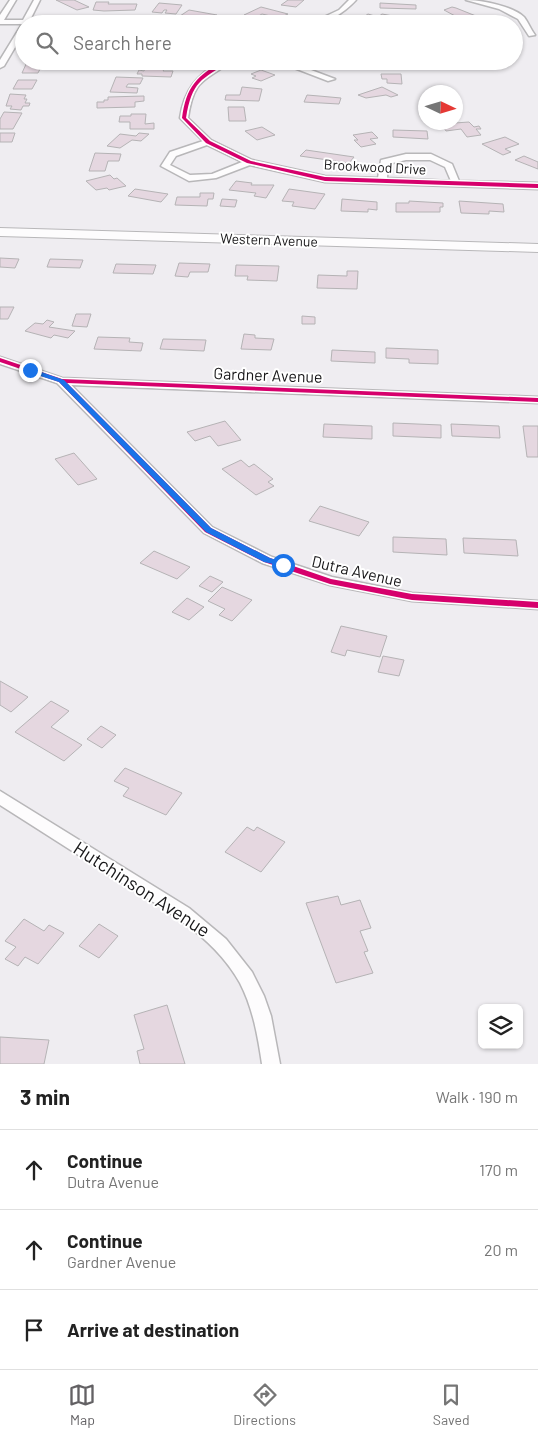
<!DOCTYPE html>
<meta charset="utf-8">
<style>
:root{--surface:#fff;--page:#f6f6f6;--text:#222;--muted:#767676;--line:#e0e0e0;--accent:#636164}
body{margin:0;font-family:Barlow,sans-serif;background:var(--page);color:var(--text)}
.controls{position:absolute;right:15px;bottom:15px;display:grid;overflow:hidden;border-radius:8px;box-shadow:0 1px 4px #0004}
.controls button{width:45px;height:45px;display:grid;place-items:center;padding:0;border:0;border-bottom:1px solid var(--line);background:var(--surface);color:var(--text);font:25px sans-serif}
.compass{position:absolute;left:418px;top:85px;width:45px;height:45px;border-radius:50%;background:var(--surface);box-shadow:0 1px 4px #0004;rotate:94deg}
.stop{position:absolute;width:15px;height:15px;margin:-11px;border:4px solid #1a73e8;border-radius:50%;background:#fff}
.stop.end{background:#1a73e8;border-color:#fff;box-shadow:0 1px 5px #0008}
.list{margin:0;padding:0;list-style:none}
h2{display:flex;justify-content:space-between;align-items:center;height:65px;margin:0;padding:0 20px;font-size:21px}
h2 small{font-size:16px;font-weight:400;color:var(--muted)}
.list li{display:grid;grid-template-columns:32px 1fr auto;gap:15px;align-items:center;box-sizing:border-box;height:80px;padding:0 20px;border-top:1px solid var(--line)}
.list b{display:block;font-size:19px;white-space:nowrap}
.list p{margin:0;font-size:16px;white-space:nowrap;color:var(--muted)}
.list em{font-size:16px;font-style:normal;color:var(--muted)}
.icon{flex:none;width:28px;height:28px;fill:none;stroke:currentColor;stroke-width:2;stroke-linecap:round;stroke-linejoin:round}
.map{position:relative;flex:none;width:538px;height:1064px;overflow:hidden}
.search{position:absolute;background:var(--surface);box-shadow:0 1px 4px #0004;left:15px;right:15px;top:15px;height:55px;display:flex;align-items:center;gap:12px;box-sizing:border-box;padding:0 18px;border-radius:28px;color:var(--muted);font-size:19px}
.sheet{height:305px;background:var(--surface)}
nav{display:flex;justify-content:space-around;align-items:center;box-sizing:border-box;height:70px;border-top:1px solid var(--line);background:var(--surface);font-size:14px;color:var(--muted)}
nav a{display:grid;justify-items:center;gap:2px}
nav .on{color:var(--accent)}
.map>svg:first-child{display:block}
</style>
<div class="map">
<svg width="538" height="1064" viewBox="0 0 538 1064">
<rect width="100%" height="100%" fill="#efedf1"/>
<path fill="#e5d7e0" stroke="#b5b3b5" d="M56 0H74L89 7 77 10Z
M288 0H304L296 7 281 5Z
M96 2H109L108 4H137L135 10 104 11 93 10Z
M159 3 182 5 176 14 165 13 167 10H164L162 13 152 12Z
M380 3 416 5V9L380 8Z
M261 7 288 14 279 18 262 14 255 18 244 15Z
M452 7 456 8 476 16 467 19 457 17 444 10Z
M189 10 217 15 211 19 180 16Z
M368 14 378 17 382 14 393 16 387 20 394 21 387 24 362 18Z
M364 61H390L379 67Z
M27 62 43 63 38 73H22Z
M147 63 168 64 163 71H173L171 77 142 76V74H137L139 70 144 71Z
M261 70 275 75 261 81 252 78 256 76 251 74Z
M381 74H401L402 84 387 83V79H382Z
M116 77 143 78 140 84H128L126 87 138 88 137 93 110 92Z
M18 80H37L32 89H13Z
M242 87 262 89 259 101 225 100 226 95H240Z
M382 87 398 95 391 97 386 95 366 98 358 95Z
M10 94 26 95 24 99H27L25 103H30L29 106H23L21 110 10 109 12 106H6Z
M307 95 319 96 341 98 339 104 304 102Z
M144 96V101L135 102V107L97 108V102H104V100H108V97Z
M228 107H244L246 121H229Z
M4 112 22 113 13 129H0V119Z
M131 114H146L145 124 154 123V129H130V122H119L120 116H131Z
M469 122 474 127 479 126 481 129H476L481 135 467 137 461 129 446 131 441 124Z
M262 127 275 135 257 140 245 131Z
M393 130 427 131 428 139 393 137Z
M372 132 378 138 370 139 376 144 361 147 354 140H358L353 135Z
M0 133H15L12 142H0Z
M139 133 149 134 141 141 132 140 120 148 107 146 120 134 136 136Z
M505 137 519 144 505 149 511 152 503 155 482 144Z
M306 150 354 157 349 163 300 156Z
M95 153 121 154 119 161H108L105 171H89Z
M524 156 538 162V169L515 160Z
M110 175 114 179 117 178 126 186 109 190 107 188 96 190 86 181Z
M236 181 252 183 251 185H274L266 198 254 196 256 193 229 190Z
M135 189 168 194 161 202 128 196Z
M289 189 325 194 315 209 292 206 294 202 282 201Z
M200 193H214L213 199H208L207 206 175 205 177 197H200Z
M222 199 237 200 235 207 220 206Z
M342 199 377 202V210L368 209V212L341 211Z
M409 201 443 203V207H440V212H396V203H409Z
M459 201 503 204 504 212 489 211V214L461 213Z
M0 258 19 259 15 268 0 267Z
M50 259 83 260 80 268 47 267Z
M179 263 210 264 208 272H190L188 277 175 276Z
M116 264 156 265 153 274 113 273Z
M236 265 279 266 277 281 247 280 248 276H235Z
M347 271H358L357 289 317 288 318 275 347 276Z
M0 307H14L8 319H0Z
M76 314H91L87 327 72 326Z
M302 316 315 317V324H302Z
M47 320 54 322 49 327 75 331 68 338 54 335 51 338 25 331 35 323 43 324Z
M244 334 255 335V338L274 339 271 350 241 349Z
M98 337 130 338 129 342 143 343 141 351 94 349Z
M163 339 206 340 204 351 160 349Z
M386 348 438 350V364L409 363V359L386 358Z
M332 350 375 352V363L331 361Z
M225 421 241 440 218 446 210 436 195 441 187 432Z
M393 423 441 425V438L393 436Z
M324 424 372 426V439L323 437Z
M451 424 499 426 500 438 452 436Z
M523 426H538V457H527Z
M74 453 97 479 78 485 55 459Z
M241 460 249 467 254 464 273 479 268 482 274 486 256 495 222 469Z
M320 506 369 522 359 536 309 521Z
M393 537 446 539 447 555 393 552Z
M463 538 516 540 518 556 464 553Z
M154 551 190 567 177 579 140 563Z
M210 576 223 582 212 592 199 586Z
M222 587 252 600 232 621 219 615 225 609 208 601Z
M187 598 204 607 189 620 172 612Z
M341 626 387 636 380 657 347 650 345 656 331 652Z
M383 656 404 660 399 676 378 672Z
M0 681 28 697 11 712 0 705Z
M51 701 69 711 51 727 82 745 64 761 15 732Z
M101 726 116 735 102 748 87 739Z
M125 768 182 793 166 815 123 796 129 788 114 781Z
M247 827 254 831 257 827 285 842 261 872 225 852Z
M338 896 341 905 360 900 371 928 360 931 368 951 364 952 373 973 336 983 306 903Z
M24 919 44 931 49 925 64 933 38 964 25 957 18 966 5 959 16 947 5 941Z
M99 924 118 936 99 958 79 946Z
M167 1005 185 1064H140L137 1051 144 1049 134 1015Z
M0 1037 49 1040 44 1064H0Z"/>
<g fill="none" stroke-linecap="round" stroke-linejoin="round">
<defs>
<path id="minor" d="M10 0H16L4 20H23L34 0H40L30 20 112 22 115 24H24V32L4 66 0 68V60L22 24H0V15Z
M349 0H356C344 13 327 24 309 24L339 10Z
M466 0C481 0 513 6 524 17 528 22 531 30 535 35L529 36 518 19 499 9Z
M222 61H231C204 83 194 77 188 118L211 140 252 160 325 176 378 178 381 160 406 154H431L452 164 459 181 538 183V189L325 182 250 165 216 178 189 181 161 166 170 152 203 141 180 118C184 90 197 74 222 61ZM207 145 242 162 212 174 190 175 170 165 176 156ZM406 160H430L445 167 451 181 387 178 388 164Z
M276 61H287L335 79 328 81Z
M0 357 62 378 538 397V403L71 385 212 527 272 557 332 577 412 593 538 601V609L412 601 330 585 262 563 204 533 57 383 0 364Z
M0 791 189 908 226 939 252 972 264 996 271 1016 280 1064H262C258 1037 253 1008 240 983 213 934 159 906 113 877 75 853 38 829 0 805Z"/>
<path id="secondary" d="M0 228 538 244V252L0 236Z"/>
</defs>
<use href="#minor" stroke="#b8b7b9" stroke-width="3"/>
<use href="#secondary" stroke="#b8b7b9" stroke-width="2"/>
<use href="#minor" fill="#fdfcfd" fill-rule="evenodd"/>
<use href="#secondary" fill="#fdfcfd" fill-rule="evenodd"/>
<defs>
<path id="cycleway" d="M224 61H230C201 80 192 81 186 118L210 141 251 161 325 177 538 184V188L325 181 247 163 206 143 182 118C186 87 197 75 224 61Z
M0 358 62 379 538 398V402L67 383 211 528 270 558 331 579 412 594 538 602V608L412 600 330 584 264 562 205 532 59 382 0 362Z"/>
</defs>
<use href="#cycleway" stroke="#fff" stroke-width="3"/>
<use href="#cycleway" fill="#d6006c" fill-rule="evenodd"/>
</g>
<path fill="#1a73e8" d="M30 368 64 380 211 528 270 558 286 563V567L264 562 206 532 59 382 28 372V369Z"/>
<g text-anchor="middle" stroke-width="4" stroke-linejoin="round" paint-order="stroke">
<g font-size="14" fill="#171618" stroke="#fff">
<text transform="translate(375 167) rotate(3)" y="5">Brookwood Drive</text>
<text transform="translate(269 240) rotate(2)" y="5">Western Avenue</text>
</g>
<g font-size="16" fill="#171618" stroke="#fff">
<text transform="translate(268 375) rotate(2)" y="6">Gardner Avenue</text>
<text transform="translate(357 571) rotate(13)" y="6">Dutra Avenue</text>
</g>
<g font-size="19" fill="#171618" stroke="#fff">
<text transform="translate(142 889) rotate(33)" y="7">Hutchinson Avenue</text>
</g>
</g>
</svg>
<div class="controls">
<button><svg class="icon" aria-label="layers" viewBox="0 0 24 24"><path d="M12 4l9 5-9 5-9-5zM3 14l9 5 9-5"/></svg></button>
</div>
<svg class="compass" viewBox="-18 -18 36 36"><path d="M0-13l5 13h-10z" fill="#e53935"/><path d="M0 13l5-13h-10z" fill="#767676"/></svg>
<div class="stop" style="left:283px;top:565px"></div>
<div class="stop end" style="left:30px;top:370px"></div>
<div class="search"><svg class="icon" aria-label="search" viewBox="0 0 24 24"><circle cx="10" cy="10" r="6"/><path d="M15 15l6 6"/></svg>Search here</div>
</div>
<section class="sheet">
<h2>3 min<small>Walk · 190 m</small></h2>
<ul class="list">
<li><svg class="icon" aria-label="ahead" viewBox="0 0 24 24"><path d="M12 20V5M6 11l6-6 6 6"/></svg><div><b>Continue</b><p>Dutra Avenue</p></div><em>170 m</em></li>
<li><svg class="icon" aria-label="ahead" viewBox="0 0 24 24"><path d="M12 20V5M6 11l6-6 6 6"/></svg><div><b>Continue</b><p>Gardner Avenue</p></div><em>20 m</em></li>
<li><svg class="icon" aria-label="arrive" viewBox="0 0 24 24"><path d="M6 21V4h12l-3 4 3 4H6"/></svg><div><b>Arrive at destination</b></div></li>
</ul>
</section>
<nav>
<a class="on"><svg class="icon" aria-label="map" viewBox="0 0 24 24"><path d="M3 6l6-2 6 2 6-2v14l-6 2-6-2-6 2zM9 4v14M15 6v14"/></svg>Map</a>
<a><svg class="icon" aria-label="directions" viewBox="0 0 24 24"><path d="M12 3l9 9-9 9-9-9zM9 14v-3h6M13 9l2 2-2 2"/></svg>Directions</a>
<a><svg class="icon" aria-label="saved" viewBox="0 0 24 24"><path d="M7 4h10v16l-5-4-5 4z"/></svg>Saved</a>
</nav>
